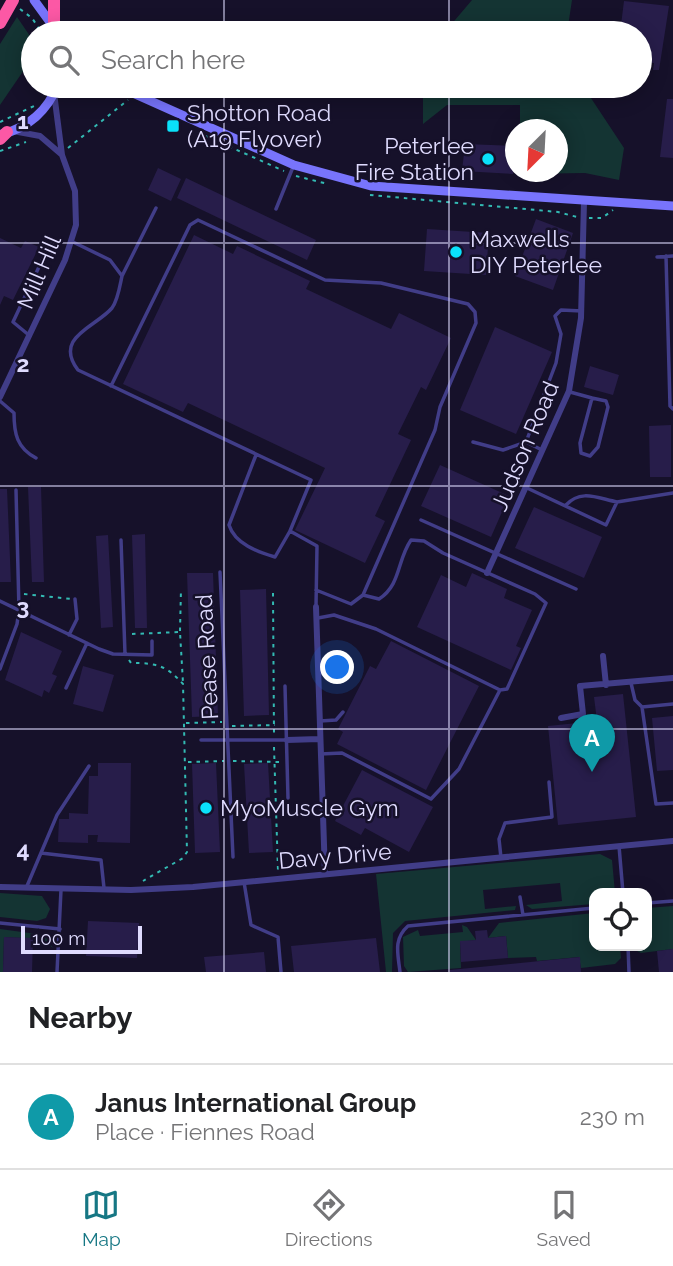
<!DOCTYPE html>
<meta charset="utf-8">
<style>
:root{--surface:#fff;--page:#f6f6f6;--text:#202124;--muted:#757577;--line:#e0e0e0;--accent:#167784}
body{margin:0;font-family:Raleway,sans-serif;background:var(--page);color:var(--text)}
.controls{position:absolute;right:21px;bottom:21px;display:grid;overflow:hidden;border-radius:14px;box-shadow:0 4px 18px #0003}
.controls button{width:63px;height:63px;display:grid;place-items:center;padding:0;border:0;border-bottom:2px solid var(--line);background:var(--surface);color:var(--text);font:35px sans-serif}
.compass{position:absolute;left:505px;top:119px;width:63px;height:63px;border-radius:50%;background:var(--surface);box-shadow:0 4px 18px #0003;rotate:204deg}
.scale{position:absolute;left:21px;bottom:18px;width:121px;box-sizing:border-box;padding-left:7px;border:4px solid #dfdbfe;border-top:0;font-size:19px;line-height:24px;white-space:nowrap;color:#dfdbfe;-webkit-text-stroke:5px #16112a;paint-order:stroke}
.you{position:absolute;left:338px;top:668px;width:24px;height:24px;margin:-18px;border:5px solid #fff;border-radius:50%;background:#1a73e8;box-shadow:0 0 0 10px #1a73e833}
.badge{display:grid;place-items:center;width:46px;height:46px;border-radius:50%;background:var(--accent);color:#fff;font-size:23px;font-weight:700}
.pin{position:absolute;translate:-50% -58px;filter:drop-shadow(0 2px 4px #0008)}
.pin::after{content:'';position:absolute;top:37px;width:24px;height:21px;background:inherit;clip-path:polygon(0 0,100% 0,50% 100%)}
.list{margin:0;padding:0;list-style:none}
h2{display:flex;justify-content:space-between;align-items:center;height:91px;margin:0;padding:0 28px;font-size:30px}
h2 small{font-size:23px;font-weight:400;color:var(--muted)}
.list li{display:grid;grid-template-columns:46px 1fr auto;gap:21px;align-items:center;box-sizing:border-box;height:105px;padding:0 28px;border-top:2px solid var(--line)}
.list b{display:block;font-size:26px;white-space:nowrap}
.list p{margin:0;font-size:23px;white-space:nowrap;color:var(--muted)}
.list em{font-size:23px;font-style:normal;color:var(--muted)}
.icon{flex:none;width:38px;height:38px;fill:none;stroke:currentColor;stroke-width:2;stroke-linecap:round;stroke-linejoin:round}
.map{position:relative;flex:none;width:673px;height:972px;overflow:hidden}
.search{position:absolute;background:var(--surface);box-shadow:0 4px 18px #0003;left:21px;right:21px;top:21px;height:77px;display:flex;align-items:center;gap:18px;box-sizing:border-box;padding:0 24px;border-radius:38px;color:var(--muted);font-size:26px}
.sheet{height:196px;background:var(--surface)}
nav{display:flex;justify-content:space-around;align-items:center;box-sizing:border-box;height:98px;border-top:2px solid var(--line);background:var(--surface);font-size:19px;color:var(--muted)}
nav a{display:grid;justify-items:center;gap:4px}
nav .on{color:var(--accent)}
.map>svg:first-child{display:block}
</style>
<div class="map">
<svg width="673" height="972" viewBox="0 0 673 972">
<rect width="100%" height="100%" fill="#16112a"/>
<path fill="#143433" d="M472 0H572L567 33H444Z
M17 17 30 36 26 67 0 105V44Z
M423 86H583L624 148 619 180 585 173 521 174V172H558V130L520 129V105H447L423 124Z
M600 854 612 860 615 893H594V904L532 909 526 905 562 901 560 883 483 890 485 909 516 906 515 910 405 921 393 933 392 972H386L376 874Z
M0 893 42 896 50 909 46 918 37 921 0 917Z
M673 906V949L641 953 635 950 633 946H647V908Z
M594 913V946H620L621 958 615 964 581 968 579 957 537 961 536 957 508 958 506 936 488 938 499 923Z
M462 925 467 927 476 940 460 942 461 968 408 972 404 966 403 937 418 930 420 936 463 932Z
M0 929 44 935 53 948 41 939 4 937 3 972H0Z"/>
<path fill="#271d4a" d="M624 1 669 6 659 70H653L654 63 640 62V33H620Z
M667 99H673V158L660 157Z
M465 144 514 146 513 174 462 171Z
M158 168 181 179 171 201 148 190Z
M186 178 316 240 307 260 177 198Z
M536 219 573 233 553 290 515 276Z
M427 229 489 233 486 275 424 271Z
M194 235 233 254 237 246 310 281 306 289 391 329 399 313 451 338 426 390 421 387 398 434 411 440 375 516 385 521 365 563 295 530 325 468 188 403 183 412 123 384Z
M0 238 21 248 25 241 39 247 13 300 4 296 0 305Z
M495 327 552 352 516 434 460 410Z
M590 366 619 375 613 395 584 387Z
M671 425V477H650L649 426Z
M440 465 509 496 491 537 421 506Z
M28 487H41L44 582H32Z
M0 489H7L11 582H0Z
M534 507 602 537 584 578 515 548Z
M145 534 147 628H135L132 535Z
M108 535 113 627 101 628 96 536Z
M187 573H213L218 716 192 717Z
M472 573 507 589 504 598 532 610 516 646 521 648 511 670 417 627 441 575 466 587Z
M266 589 269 715 244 716 240 590Z
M21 632 62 651 52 674 57 676 49 693 44 690 42 697 5 680Z
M391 641 479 686 426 790 337 744 343 732 338 729 370 666 376 669Z
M83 666 114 675 103 712 73 704Z
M623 694 636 817 558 825 548 726 597 721 594 697Z
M673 716V770L657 771 652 718Z
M98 763H131L130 843 97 842 98 835H88V843L58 842 59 819H69V813L88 814 89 776H98Z
M216 763 220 852 195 853 192 764Z
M268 763 273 852 249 853 244 764Z
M362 770 433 807 409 852 365 828 361 835 335 821Z
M88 921 139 923 137 958 86 956Z
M487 930 488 938 506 936 508 958 461 962 460 941 476 940 475 931Z
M4 937 33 938 32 972H3Z
M376 938 380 972H294L291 946Z
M673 949V972H659L657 951Z
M264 952 266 972H206L204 957Z
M580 957 581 972H450V970Z"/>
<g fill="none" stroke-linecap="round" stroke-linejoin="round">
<path stroke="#33bab3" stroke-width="2" stroke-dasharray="3.5 5" stroke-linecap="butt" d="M20 9 32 18 42 33
M79 86 80 87
M0 122 34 106
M190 129 284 171
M68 148 128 100
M0 151 26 142
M296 176 328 184
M370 195 558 212 577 217
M589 218H602L613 210
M273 593 274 734
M24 594 71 599
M180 631 181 589
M132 634 180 632 183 683
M129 660 131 663C156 663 166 665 183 684L187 852 183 858 143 881
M186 723 222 722
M232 726 275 725
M274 747 278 871
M233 761 280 762
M188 762 224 761"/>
<path stroke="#413d88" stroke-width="3.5" d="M276 209 293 167
M73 242 110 260 122 276C120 285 118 300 112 308 96 327 53 337 78 370L311 480 290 531 317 546 316 606
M666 256 670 406 673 409
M657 257 673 256
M122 276 156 208
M30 336 13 322 46 252
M111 386 190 225 198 220 325 280 381 283 468 304 475 312 476 323 440 407 435 430 363 595 351 604 316 590
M570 392 592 398 580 443 581 453 590 456 598 447 608 407 606 401 592 398
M0 401 14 413C14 434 17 448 36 458
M473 442 503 450 526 442
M542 450 526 442 556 363 561 334 555 316 561 310 582 311
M256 455 229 525C235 544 258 552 275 557L290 531
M527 488 606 525 617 502C597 498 581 489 566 505
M617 502 673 493
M421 520 576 589
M121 540 125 654
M220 572 233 857
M363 595 379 599C401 585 397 560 411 540L424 541 443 553 535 594 546 603 507 689 500 690
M0 601 99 649 113 654 152 655V641
M318 618 334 615 376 629 500 690 459 769 431 799 342 753 320 754
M69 635 77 619 75 599
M0 669 17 624 19 610 16 490
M631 683 635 700 642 707 673 704
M285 686 288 798
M66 688 87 643
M642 707 656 804 673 803
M320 721 336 720 343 712
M201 740H287
M619 846 623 893
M41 853 101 860 104 888
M501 858 499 839 505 823 552 817 549 782
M244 882 251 925 278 937 281 972
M27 886 57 815 89 766
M520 897 523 915
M647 903 673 901
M0 923 60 929
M628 946 629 972
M57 972 61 890
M400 972C398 954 393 939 408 926L594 908"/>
<path stroke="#413d88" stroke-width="6" d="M13 131 40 136 61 154
M0 397 65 260 76 225 75 191 62 155 54 93
M487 573 569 391 581 318 584 202
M316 607 325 874
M603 656 606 685
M561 718 583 714 580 686 673 678
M287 740 319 739
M0 887 131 890 193 887 673 841"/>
<path stroke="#7874fc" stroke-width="9" d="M34 0 58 33
M117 86 294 165 371 186 673 206
M2 134C28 128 48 110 57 86"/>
<path stroke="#fc58a5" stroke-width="12" d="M0 23 13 0
M54 24V0
M0 139 7 132"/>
</g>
<path fill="none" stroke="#dfdbfe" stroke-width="2" stroke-opacity="0.55" d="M224 0V33M449 0V33M224 86V972M449 86V972M0 243H673M0 486H673M0 729H673"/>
<g fill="#0ae1fa" stroke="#16112a" stroke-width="2.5">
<rect x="166" y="119" width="14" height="14" rx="3.5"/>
<circle cx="488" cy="159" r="7"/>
<circle cx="456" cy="252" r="7"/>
<circle cx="206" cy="808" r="7"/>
</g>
<g text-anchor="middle" stroke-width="5" stroke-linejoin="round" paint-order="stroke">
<g font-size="23" fill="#dfdbfe" stroke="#16112a" text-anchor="start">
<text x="187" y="121">Shotton Road<tspan x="187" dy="26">(A19 Flyover)</tspan></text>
<text x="474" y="154" text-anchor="end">Peterlee<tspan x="474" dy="26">Fire Station</tspan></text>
<text x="470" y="247">Maxwells<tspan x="470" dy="26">DIY Peterlee</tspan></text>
<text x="220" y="816">MyoMuscle Gym</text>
</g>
<g font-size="23" fill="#dfdbfe" stroke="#16112a">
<text transform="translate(39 272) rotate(-67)" y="8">Mill Hill</text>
<text transform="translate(525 446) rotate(-67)" y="8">Judson Road</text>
<text transform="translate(207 657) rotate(-93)" y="8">Pease Road</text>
<text transform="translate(335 856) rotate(-5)" y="8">Davy Drive</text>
</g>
</g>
<g font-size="23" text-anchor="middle" font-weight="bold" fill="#dfdbfe" stroke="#16112a" stroke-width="5" stroke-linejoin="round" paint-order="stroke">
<text x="23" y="129">1</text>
<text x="23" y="372">2</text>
<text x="23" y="615">3</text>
<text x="23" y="858">4</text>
</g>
</svg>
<div class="controls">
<button><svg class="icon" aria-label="locate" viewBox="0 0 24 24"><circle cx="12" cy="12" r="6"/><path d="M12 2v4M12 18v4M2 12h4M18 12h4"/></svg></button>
</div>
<svg class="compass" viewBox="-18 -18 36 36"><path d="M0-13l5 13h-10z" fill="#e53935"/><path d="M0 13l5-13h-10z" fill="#757577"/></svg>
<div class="scale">100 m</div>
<div class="you"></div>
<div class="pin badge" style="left:592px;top:772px;background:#0f9aa8">A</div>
<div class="search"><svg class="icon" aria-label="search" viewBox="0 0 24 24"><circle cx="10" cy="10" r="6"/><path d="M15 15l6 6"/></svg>Search here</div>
</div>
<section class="sheet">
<h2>Nearby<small></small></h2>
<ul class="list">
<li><span class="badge" style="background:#0f9aa8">A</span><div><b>Janus International Group</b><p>Place · Fiennes Road</p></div><em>230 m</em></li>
</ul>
</section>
<nav>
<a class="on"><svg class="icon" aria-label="map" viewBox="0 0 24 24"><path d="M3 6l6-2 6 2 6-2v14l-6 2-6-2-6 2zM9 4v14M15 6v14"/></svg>Map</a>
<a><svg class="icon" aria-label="directions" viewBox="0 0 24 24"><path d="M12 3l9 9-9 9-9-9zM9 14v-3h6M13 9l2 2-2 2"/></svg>Directions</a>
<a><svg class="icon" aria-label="saved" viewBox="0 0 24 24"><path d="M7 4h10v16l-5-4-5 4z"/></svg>Saved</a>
</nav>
